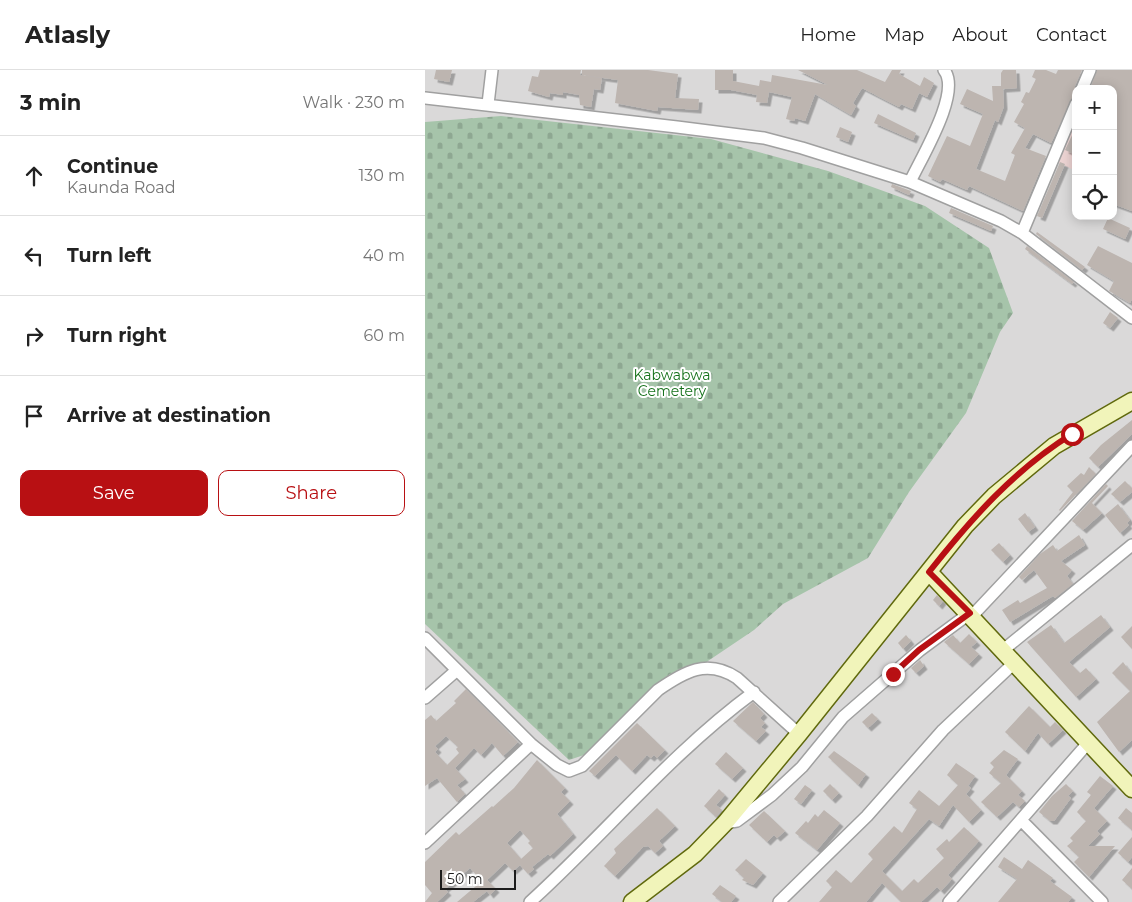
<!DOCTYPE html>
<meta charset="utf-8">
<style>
:root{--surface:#fff;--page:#f6f6f6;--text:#222;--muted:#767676;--line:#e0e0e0;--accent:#b81013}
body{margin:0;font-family:Montserrat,sans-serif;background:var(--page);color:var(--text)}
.controls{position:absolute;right:15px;top:15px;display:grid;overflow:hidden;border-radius:10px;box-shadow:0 2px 12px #0003}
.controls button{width:45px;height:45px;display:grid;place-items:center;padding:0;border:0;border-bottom:1px solid var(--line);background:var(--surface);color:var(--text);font:25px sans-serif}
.scale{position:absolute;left:15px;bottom:12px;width:76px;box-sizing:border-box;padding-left:5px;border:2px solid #1c1c1c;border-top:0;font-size:14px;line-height:18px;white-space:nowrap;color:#1c1c1c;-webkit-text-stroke:4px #fff;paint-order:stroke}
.stop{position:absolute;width:15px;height:15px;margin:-11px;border:4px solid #b81013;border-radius:50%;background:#fff}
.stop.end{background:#b81013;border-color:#fff;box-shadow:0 1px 5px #0008}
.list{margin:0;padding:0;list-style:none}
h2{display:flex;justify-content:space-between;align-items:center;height:65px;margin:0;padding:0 20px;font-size:21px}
h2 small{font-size:16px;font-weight:400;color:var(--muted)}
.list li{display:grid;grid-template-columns:32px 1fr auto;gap:15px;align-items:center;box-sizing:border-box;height:80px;padding:0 20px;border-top:1px solid var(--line)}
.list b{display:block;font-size:19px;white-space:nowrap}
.list p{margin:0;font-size:16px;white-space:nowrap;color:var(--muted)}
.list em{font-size:16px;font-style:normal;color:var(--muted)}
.actions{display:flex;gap:10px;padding:15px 20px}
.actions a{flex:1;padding:11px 0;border:1px solid var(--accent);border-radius:10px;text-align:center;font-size:18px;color:var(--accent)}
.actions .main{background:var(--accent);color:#fff}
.icon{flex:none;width:28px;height:28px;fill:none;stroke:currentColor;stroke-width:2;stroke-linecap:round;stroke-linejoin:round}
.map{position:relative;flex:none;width:707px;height:832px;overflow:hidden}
header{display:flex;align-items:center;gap:30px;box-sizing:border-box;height:70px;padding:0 25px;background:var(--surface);border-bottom:1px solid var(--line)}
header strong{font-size:24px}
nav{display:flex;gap:28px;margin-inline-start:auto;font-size:18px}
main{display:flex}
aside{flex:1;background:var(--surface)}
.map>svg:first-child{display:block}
</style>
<header>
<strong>Atlasly</strong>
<nav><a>Home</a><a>Map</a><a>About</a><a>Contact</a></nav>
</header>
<main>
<aside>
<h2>3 min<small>Walk · 230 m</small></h2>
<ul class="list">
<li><svg class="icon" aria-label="ahead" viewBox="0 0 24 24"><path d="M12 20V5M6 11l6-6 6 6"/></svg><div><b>Continue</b><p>Kaunda Road</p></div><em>130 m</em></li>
<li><svg class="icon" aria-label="left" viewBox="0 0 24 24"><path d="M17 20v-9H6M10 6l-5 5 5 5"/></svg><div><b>Turn left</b></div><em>40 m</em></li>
<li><svg class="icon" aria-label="right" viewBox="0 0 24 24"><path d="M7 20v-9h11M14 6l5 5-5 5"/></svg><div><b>Turn right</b></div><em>60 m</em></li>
<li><svg class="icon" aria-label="arrive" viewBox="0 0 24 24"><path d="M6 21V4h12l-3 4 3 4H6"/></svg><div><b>Arrive at destination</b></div></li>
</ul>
<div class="actions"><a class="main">Save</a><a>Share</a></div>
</aside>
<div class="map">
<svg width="707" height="832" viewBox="0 0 707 832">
<defs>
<pattern id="cemetery-stones" width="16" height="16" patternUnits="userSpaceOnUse" patternTransform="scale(1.25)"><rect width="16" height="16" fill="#a6c4aa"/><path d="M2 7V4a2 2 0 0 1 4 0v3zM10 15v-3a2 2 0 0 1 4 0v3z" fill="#8ea892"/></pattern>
<filter id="shadow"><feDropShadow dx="3.5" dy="3.5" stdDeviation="0" flood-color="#0004"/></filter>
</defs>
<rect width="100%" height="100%" fill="#ede9e3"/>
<path fill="#dad9d9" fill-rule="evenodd" d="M0 0H707V832H0ZM651 19H688V146H651Z"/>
<path fill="#edd4d3" d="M651 48V101L632 92Z"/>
<path fill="url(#cemetery-stones)" d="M76 46 286 69 403 101 500 136 564 178 588 243 575 262 541 343 484 422 443 488 358 534 329 560 280 593 245 604 212 632 168 682 144 690 0 554V52Z"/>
<path fill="#bdb5b0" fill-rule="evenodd" filter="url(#shadow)" d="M11 0H27L24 12 9 9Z
M115 0H156L155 5 177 8 175 20 169 19 166 37 155 35 154 25 138 22V25L125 23 124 27 103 21 107 6 113 7Z
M157 0H223L253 4 250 28 274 29 273 40 233 37 232 41 190 33 193 10 157 5Z
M290 0H308V11L334 16 335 10 346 12 347 5 403 15 373 0H432L460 12 467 0H476L474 4 495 16 499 7 509 13 502 27 494 23 487 39 476 34 474 37 437 18 428 33 431 36 426 45 390 24 380 51 370 48 369 51 361 49 367 27 344 22 342 33 331 32 332 25 306 20H290Z
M578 0H591L592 18 578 19 579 36 573 52 570 50 551 99 580 111 590 85 586 83 600 58 589 52 599 34 596 32 601 22 604 23 611 9 607 7 610 0H621L631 4 633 0H657L650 16V22L626 73 608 64 600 78 621 86 598 141 544 116 542 120 517 109 515 112 503 106 522 66 545 76 558 44 535 34 542 19 568 31 567 16H576V3Z
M672 0H707V141L688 134V19H665Z
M453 44 491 63 488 70 449 53Z
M415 57 427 62 423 72 411 67Z
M651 57V85L640 80Z
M635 92 640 94 617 148 612 146Z
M467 114 486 121 484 125 466 117Z
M526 138 568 156 566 161 524 143Z
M683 148 705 158 700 169 678 159Z
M612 162 660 197 657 200 611 164Z
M602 176 649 212 647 214 600 179Z
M673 176 707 193V229L705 233 684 221 689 211 662 195Z
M685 242 693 248 685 258 678 253Z
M707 350V364L673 397 664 388 676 375Z
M664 397 671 404 635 441 634 440 648 422 642 416 656 403 659 405Z
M700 411 707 418V422L695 432 686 424Z
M681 414 683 416 667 433 677 443 658 460 647 451Z
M693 434 705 450 702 453 704 455 695 463 680 445Z
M600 443 610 457 603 462 593 449Z
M654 465 660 475 636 491 647 500 642 506 648 514 630 528 628 526 585 552 577 540 593 530 595 533 622 518 609 500 597 510 594 507 615 484 628 475 632 481Z
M574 473 585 485 578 492 566 480Z
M512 525 518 531 514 536 508 530Z
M676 545 685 557 644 592 655 603 661 598 671 609 651 627 602 572 626 555 639 573Z
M707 556V579L696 567Z
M544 564 552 572 546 577 554 584 544 594 519 572 528 565 535 573Z
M481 565 486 571 478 579 473 573Z
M495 590 499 596 491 603 486 598Z
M698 592 707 604V670L694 682 672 652 705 621 687 603Z
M41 619 93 672 78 686 67 673 56 685 49 678 30 698 40 709 32 715 40 724 32 732 12 708 0 716V650L6 645 11 651 31 633 29 631ZM21 666 33 677 31 679 34 683 22 695 10 682 13 679 10 676Z
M328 632 339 644 335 648 340 653 336 657 341 661 331 671 308 651Z
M604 636 625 657 630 652 638 660 623 674 613 663 600 681 580 662Z
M447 643 453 649 443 658 437 652Z
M212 653 240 680 232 688 229 685 226 688 222 685 207 701 191 685 170 706 164 701Z
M579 680 593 689 581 705 597 721 593 725 600 731 594 737 588 732 572 747 556 732 576 713 564 703 569 697 565 693Z
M409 681 441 704 433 715 403 687Z
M301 682 318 698 307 709 290 694Z
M112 690 140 718 136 722 145 731 132 744 148 764 125 786 123 784 107 797 109 799 103 804 95 795 88 801 80 793 62 810 71 819 65 825 62 821 48 832H32L57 811 45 798 20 819 23 822 12 832H0L7 823 0 815V792L31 762 34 765 67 736 68 737 89 718ZM95 760 105 771 103 773 108 778 96 789 82 773Z
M531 693 550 706 543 716 546 718 541 724 556 740 544 752 528 735 514 756 504 749 457 801 477 821 489 809 493 813 519 788 511 779 522 769 524 772 539 757 554 771 523 805 527 809 516 821 512 817 496 832H476L457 813 441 832H394L407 817 401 811 411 800 426 813 448 789 443 784 469 756 477 763 492 739 484 733 494 720 514 736 533 715 522 705Z
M675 706 688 716 669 738 682 751 672 761 675 764 663 776H690L664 807 649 792 654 787 642 776 648 771 645 768 661 751 652 742 666 725 662 722Z
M405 714 414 723 407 730 398 721Z
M641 714 648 721 643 726 646 728 629 751H625L614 742 627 726Z
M380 715 387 720 376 734 369 729Z
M294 719 300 725 291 735 297 740 291 747 279 736Z
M232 738 250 756 234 771 238 776 230 783 223 776 218 777 190 806 179 796 191 783 189 779Z
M701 738 707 743V760L693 748Z
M399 740 415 753 392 780 370 763 381 751 383 753 390 744 393 747Z
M339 741 360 761 352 768 349 765 342 772 324 755Z
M707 767V787L703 792 693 783Z
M579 787 597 799 603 790 628 808 625 811 647 827 643 832H573L592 809 573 797Z
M321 789 338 803 328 815 317 810 319 808 310 800Z
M707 798V819L697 810Z
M295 815 311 826 306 832H297L287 824Z"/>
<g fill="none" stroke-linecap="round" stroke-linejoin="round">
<defs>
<path id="street" d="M657 19 665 0
M0 28 252 57 339 68 377 78 485 112 576 151 597 163 707 248
M63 34 67 0
M485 112C496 88 537 22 519 0
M597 163 651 34
M547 546 707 376
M0 568 106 674 132 695 144 701 157 696 233 620C259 602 282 588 312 608L374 664
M577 581 707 475
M0 628 32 600
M596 750 677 832
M300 753 312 751 347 725 377 697 418 647 495 580 545 543
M0 773 106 674
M105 832C181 763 246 683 329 622
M354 832 442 746 518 660 588 594
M524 832 663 673"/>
<path id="secondary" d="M504 502 707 719
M207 832 270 784 300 753 374 664 540 456 569 426 629 376 707 331"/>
</defs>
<use href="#street" stroke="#a0a0a0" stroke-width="14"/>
<use href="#secondary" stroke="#60690d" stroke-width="19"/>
<use href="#street" stroke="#fff" stroke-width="11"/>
<use href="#secondary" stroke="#f1f4ba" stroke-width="16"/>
</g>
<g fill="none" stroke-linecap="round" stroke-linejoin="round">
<path stroke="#b81013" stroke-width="6" d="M468 604 494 580 545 543 504 502C546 449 589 400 647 364"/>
</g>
<g text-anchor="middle" stroke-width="4" stroke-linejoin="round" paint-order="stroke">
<g font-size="14" fill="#14711a" stroke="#fff">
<text x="247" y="310">Kabwabwa<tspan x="247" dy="16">Cemetery</tspan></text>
</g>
</g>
</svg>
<div class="controls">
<button>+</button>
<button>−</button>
<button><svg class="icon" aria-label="locate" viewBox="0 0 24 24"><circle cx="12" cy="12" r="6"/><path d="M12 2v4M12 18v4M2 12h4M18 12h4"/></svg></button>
</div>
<div class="scale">50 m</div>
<div class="stop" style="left:647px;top:364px"></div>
<div class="stop end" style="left:468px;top:604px"></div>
</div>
</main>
